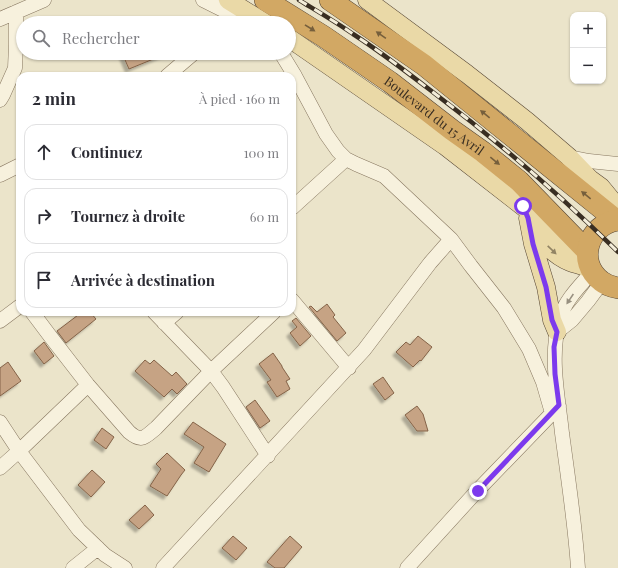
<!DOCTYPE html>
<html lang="fr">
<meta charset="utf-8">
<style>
:root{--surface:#fff;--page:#f2f2f3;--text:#2b2b33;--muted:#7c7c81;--line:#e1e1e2}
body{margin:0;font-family:"Playfair Display",serif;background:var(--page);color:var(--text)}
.controls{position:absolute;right:12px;top:12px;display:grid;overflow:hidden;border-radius:8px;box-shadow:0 1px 3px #0004}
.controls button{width:36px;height:36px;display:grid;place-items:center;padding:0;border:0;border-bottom:1px solid var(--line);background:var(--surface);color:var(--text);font:20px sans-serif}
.stop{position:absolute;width:12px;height:12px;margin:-9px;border:3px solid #7c3aed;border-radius:50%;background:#fff}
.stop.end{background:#7c3aed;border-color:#fff;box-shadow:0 1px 4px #0008}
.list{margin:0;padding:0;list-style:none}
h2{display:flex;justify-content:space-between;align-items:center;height:52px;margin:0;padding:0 16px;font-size:17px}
h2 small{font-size:13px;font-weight:400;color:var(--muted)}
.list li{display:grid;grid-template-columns:26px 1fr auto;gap:12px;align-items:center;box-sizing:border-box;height:56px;margin:0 8px 8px;padding:0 8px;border:1px solid var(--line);border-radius:12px}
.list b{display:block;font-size:15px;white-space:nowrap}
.list em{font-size:13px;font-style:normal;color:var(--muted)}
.icon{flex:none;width:22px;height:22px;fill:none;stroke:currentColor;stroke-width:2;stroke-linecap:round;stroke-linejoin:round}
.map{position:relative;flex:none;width:618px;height:568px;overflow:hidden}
.search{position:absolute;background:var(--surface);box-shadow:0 1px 3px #0004;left:16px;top:16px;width:280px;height:44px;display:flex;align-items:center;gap:10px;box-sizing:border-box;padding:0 14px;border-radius:22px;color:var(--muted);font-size:15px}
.panel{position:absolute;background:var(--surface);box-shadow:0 1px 3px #0004;left:16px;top:72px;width:280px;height:244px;border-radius:12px}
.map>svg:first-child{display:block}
</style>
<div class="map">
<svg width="618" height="568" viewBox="0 0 618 568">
<defs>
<filter id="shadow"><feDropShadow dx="-3.5" dy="3.5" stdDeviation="1" flood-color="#0004"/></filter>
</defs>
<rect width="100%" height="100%" fill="#ebe4ca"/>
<path fill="#c6a384" stroke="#846348" filter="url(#shadow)" d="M122 53H168L129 69Z
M327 304 335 315 333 317 346 333 337 341 309 307 311 306 317 312Z
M82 312H90L96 319 66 343 57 331Z
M296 318 311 336 300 346 290 333 297 327 292 321Z
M418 336 432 347 421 361 420 360 413 367 396 352 406 342 410 345Z
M44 342 54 356 44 364 34 351Z
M273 353 282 366V367L290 379 286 381 290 389 277 397 267 382 271 380 259 364Z
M145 360 150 364 154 360 172 376 176 372 187 384 177 394 172 389 164 397 135 371Z
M8 362 21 381 0 396V368Z
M383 377 394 393 385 400 373 384Z
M255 400 270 421 260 428 246 407Z
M417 406 423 414 428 431H417L405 415Z
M193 422 226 444 209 472 194 463 204 447 184 434Z
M102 428 114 437 106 449 94 440Z
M167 453 185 470 181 475 167 496 150 486 161 469 156 464Z
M92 470 105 482 91 497 78 485Z
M145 505 154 515 139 529 129 520Z
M233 536 247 548 236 560 222 548Z
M290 536 302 547 284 568H275L267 562Z"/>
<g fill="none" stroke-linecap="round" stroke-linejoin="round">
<defs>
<path id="minor" d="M203 0 235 16 245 23
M0 19 44 0
M281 53 295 76 326 134 338 151 346 159 356 164 384 176 451 239 471 266 504 308 529 349 543 382 552 413
M167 76 194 53
M0 100 3 95 15 68 16 45V12
M569 157 589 161 618 164
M0 175 20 165
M292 208 346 159
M292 300 349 368
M32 312 50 336 88 385 129 432C142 443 145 437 156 428L211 371 274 312
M154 312 211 371 223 387 268 456
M0 321 20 306
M164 323 177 312
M557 332 572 320 588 301 602 282
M0 422 19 451 79 530 105 555 125 568
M0 468 19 451 88 385
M73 568 98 548
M163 568 364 350 430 263 451 239
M407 568 477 491 559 406
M578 568C575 523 568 478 562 433 558 395 549 356 560 318 565 300 580 286 592 272"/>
<path id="major" d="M228 0 265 23
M367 0 467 74 527 121 569 157 590 179 601 187 615 204 618 209
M289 38 445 146 535 216 565 245 588 260
M528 218 533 244 546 287 552 320 557 332
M532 225C540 240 554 256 570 262 575 264 580 265 585 267"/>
<g id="highway">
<path id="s1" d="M265 0 323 36 390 82 452 130 483 152 519 181 587 251"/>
<path d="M330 0 424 65 616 220"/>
<path d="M618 220C588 224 576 262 601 281 606 285 612 287 618 288"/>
</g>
</defs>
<use href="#minor" stroke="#877760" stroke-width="15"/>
<use href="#major" stroke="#554534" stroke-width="19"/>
<use href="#highway" stroke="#554534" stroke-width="22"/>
<use href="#minor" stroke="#f7f1dd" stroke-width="14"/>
<use href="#major" stroke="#ead9a7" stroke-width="18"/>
<use href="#highway" stroke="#d2a864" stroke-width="21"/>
<defs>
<path id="rail" d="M299 0C317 11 336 22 353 34 381 52 408 73 434 93 499 142 560 195 618 252"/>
</defs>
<use href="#rail" stroke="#392e22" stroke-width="4.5"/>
<use href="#rail" stroke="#f3edd9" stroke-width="3" stroke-dasharray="9" stroke-linecap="butt"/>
</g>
<defs><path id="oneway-solid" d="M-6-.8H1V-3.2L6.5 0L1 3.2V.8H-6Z"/></defs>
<g fill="#765f3c">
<use href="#oneway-solid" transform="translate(310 28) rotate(32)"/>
<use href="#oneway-solid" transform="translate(381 35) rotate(-145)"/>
<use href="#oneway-solid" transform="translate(485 114) rotate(-141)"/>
<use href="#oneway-solid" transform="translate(495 161) rotate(39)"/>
<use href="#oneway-solid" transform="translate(586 195) rotate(-141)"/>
</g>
<use fill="#928464" href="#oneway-solid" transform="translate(552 250) rotate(44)"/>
<use fill="#989080" href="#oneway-solid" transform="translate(570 299) rotate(124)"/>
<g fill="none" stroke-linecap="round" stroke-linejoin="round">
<path stroke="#7c3aed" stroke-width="5" d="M478 491 559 405 555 374 554 347 557 332 552 320 546 287 533 244 528 218 523 206"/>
</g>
<g text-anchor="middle" stroke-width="3" stroke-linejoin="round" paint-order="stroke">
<g font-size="13" fill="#392e22" stroke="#f3edd9">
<text dy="5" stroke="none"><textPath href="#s1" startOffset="205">Boulevard du 15 Avril</textPath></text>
</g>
</g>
</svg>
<div class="controls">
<button>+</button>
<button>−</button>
</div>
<div class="stop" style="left:523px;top:206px"></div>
<div class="stop end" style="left:478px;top:491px"></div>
<div class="search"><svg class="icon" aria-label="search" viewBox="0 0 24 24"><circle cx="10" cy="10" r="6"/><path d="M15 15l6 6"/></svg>Rechercher</div>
<section class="panel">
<h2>2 min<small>À pied · 160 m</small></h2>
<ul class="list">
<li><svg class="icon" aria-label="ahead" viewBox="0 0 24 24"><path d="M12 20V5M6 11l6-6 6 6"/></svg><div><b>Continuez</b></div><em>100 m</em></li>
<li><svg class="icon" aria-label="right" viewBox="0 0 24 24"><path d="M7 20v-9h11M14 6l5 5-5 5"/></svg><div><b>Tournez à droite</b></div><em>60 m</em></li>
<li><svg class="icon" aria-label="arrive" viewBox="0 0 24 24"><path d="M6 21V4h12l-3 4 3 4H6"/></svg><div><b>Arrivée à destination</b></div></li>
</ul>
</section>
</div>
